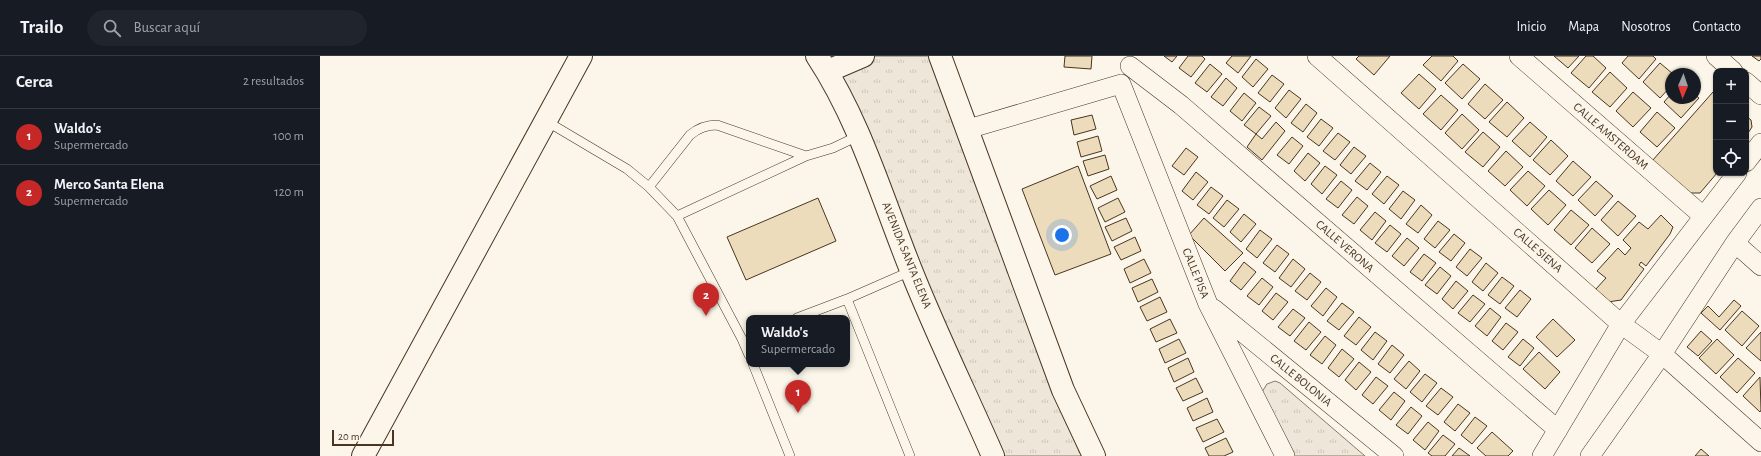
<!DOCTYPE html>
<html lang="es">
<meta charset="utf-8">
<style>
:root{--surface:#171b24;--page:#20242c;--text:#f1f3f6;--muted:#9ea1a6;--line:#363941;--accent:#c62828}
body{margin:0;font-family:"Alegreya Sans",sans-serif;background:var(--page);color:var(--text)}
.controls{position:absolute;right:12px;top:12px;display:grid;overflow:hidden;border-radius:8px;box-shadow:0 1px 3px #0004}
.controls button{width:36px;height:36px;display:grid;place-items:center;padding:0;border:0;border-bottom:1px solid var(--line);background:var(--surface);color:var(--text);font:20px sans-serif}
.compass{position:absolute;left:1345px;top:12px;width:36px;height:36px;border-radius:50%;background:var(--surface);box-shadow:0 1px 3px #0004;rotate:182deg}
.scale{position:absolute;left:12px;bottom:10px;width:62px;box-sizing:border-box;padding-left:4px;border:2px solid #4a3520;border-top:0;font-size:11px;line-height:14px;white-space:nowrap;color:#4a3520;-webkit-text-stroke:3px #fbf6e9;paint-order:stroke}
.you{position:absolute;left:742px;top:179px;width:14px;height:14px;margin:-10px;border:3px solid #fff;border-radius:50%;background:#1a73e8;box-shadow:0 0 0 6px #1a73e833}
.badge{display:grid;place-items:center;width:26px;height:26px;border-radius:50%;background:var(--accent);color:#fff;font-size:13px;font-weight:700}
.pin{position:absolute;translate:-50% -33px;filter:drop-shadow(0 1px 2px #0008)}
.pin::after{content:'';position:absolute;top:21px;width:14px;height:12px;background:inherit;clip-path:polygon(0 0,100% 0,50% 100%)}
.popup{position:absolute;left:426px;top:259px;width:104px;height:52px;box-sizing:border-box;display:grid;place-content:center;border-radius:8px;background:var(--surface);filter:drop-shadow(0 1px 3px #0005);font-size:13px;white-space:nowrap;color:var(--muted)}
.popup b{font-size:15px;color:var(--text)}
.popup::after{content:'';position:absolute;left:50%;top:100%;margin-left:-8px;border:8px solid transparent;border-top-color:var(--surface)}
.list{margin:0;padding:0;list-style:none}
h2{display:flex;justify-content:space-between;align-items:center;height:52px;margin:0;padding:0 16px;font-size:17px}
h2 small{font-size:13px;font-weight:400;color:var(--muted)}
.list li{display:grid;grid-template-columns:26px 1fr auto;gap:12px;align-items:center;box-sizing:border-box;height:56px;padding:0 16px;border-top:1px solid var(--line)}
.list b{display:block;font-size:15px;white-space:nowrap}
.list p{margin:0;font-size:13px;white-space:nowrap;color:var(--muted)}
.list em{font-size:13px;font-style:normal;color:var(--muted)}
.icon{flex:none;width:22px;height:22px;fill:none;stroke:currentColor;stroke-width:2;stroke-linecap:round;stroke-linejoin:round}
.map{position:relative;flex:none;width:1441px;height:400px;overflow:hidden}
header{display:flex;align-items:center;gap:24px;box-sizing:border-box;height:56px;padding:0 20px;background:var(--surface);border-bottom:1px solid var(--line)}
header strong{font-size:19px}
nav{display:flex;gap:22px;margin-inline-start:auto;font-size:14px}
.search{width:280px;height:36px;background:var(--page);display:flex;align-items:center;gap:10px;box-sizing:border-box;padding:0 14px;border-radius:22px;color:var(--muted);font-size:15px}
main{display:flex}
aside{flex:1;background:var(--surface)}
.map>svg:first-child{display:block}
</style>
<header>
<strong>Trailo</strong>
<div class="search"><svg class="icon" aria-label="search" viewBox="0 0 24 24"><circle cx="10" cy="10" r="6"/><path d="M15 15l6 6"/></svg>Buscar aquí</div>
<nav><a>Inicio</a><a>Mapa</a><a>Nosotros</a><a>Contacto</a></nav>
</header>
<main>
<aside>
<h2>Cerca<small>2 resultados</small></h2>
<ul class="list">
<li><span class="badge">1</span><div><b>Waldo's</b><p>Supermercado</p></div><em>100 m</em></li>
<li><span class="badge">2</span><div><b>Merco Santa Elena</b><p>Supermercado</p></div><em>120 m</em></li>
</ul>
</aside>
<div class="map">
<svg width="1441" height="400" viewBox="0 0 1441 400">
<defs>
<pattern id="park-tufts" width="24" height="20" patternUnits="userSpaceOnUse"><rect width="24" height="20" fill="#ede6d9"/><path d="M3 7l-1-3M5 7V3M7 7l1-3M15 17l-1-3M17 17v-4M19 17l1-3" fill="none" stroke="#cdc6ba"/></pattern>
</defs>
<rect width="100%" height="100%" fill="#fbf6e9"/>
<path fill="url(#park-tufts)" stroke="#887966" d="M497 0H620L774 400H673Z
M955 325 960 327 1045 400H973L942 336 947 328Z"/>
<path fill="#ecdcbc" stroke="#4a3520" d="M745 0H772L771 13 744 11Z
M844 0H857L852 6Z
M868 0H882L885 3 871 21 859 12Z
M912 0H931L918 17 906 7Z
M1039 0H1070L1054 19 1036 3Z
M1112 0H1133L1138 5 1121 25 1103 9Z
M1234 0H1259L1248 12Z
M1266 0H1273L1286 12 1269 32 1251 17Z
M1308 0H1333L1336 3 1319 23 1302 7Z
M1432 0H1441V3L1439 5Z
M936 3 948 13 933 31 922 21Z
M1340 7 1353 18H1351V30L1340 42 1323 26Z
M890 8 902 18 887 36 875 27Z
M1143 8 1160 23 1142 43 1125 27Z
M1290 16 1307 32 1290 51 1272 36Z
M1099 18 1116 33 1099 53 1081 37Z
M952 19 964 28 950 46 938 37Z
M906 22 917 32 903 50 891 41Z
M1165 28 1183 44 1165 63 1148 48Z
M969 34 981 43 966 62 955 52Z
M1313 36 1331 52 1313 71 1296 55Z
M1393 36 1396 39 1397 117 1380 137H1368L1332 105Z
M924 37 936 47 922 65 910 55Z
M1351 38V42H1375V39L1379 42 1361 62 1344 46Z
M1121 39 1138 54 1121 74 1103 58Z
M1187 46 1204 62 1187 81 1169 66Z
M986 48 997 57 983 76 971 67Z
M939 51 951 60 936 78 924 69Z
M1337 56 1355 72 1337 91 1320 76Z
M1142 58 1159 74 1142 93 1125 77Z
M772 59 776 73 754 79 751 64Z
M1426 60 1431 64 1432 71 1426 80Z
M1001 63 1013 72 999 90 987 81Z
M956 66 965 75 942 104 927 91 936 78 942 83Z
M1210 66 1227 81 1210 101 1192 85Z
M1163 76 1180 91 1163 111 1145 96Z
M1018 77 1030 86 1015 104 1003 95Z
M778 80 782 95 761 101 757 86Z
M972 81 983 90 969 108 957 99Z
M1231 84 1248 100 1230 119 1213 104Z
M1034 91 1046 100 1031 118 1020 109Z
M866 92 878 101 864 119 852 110Z
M1186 95 1203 111 1185 130 1168 115Z
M988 97 1000 107 985 125 974 115Z
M785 99 789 113 768 120 763 105Z
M1253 105 1271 121 1253 140 1236 125Z
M1050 107 1061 116 1047 134 1035 125Z
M758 110 791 198 735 219 702 133Z
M1005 110 1017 119 1002 138 991 128Z
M1208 115 1225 130 1207 150 1190 134Z
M876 116 888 126 873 144 862 135Z
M791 120 797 134 777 143 770 130Z
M1067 120 1079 129 1064 148 1052 138Z
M1021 125 1032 134 1018 152 1006 143Z
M1276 125 1293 140 1275 160 1258 144Z
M891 131 903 140 889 158 877 149Z
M1229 134 1246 149 1228 169 1211 153Z
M1083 135 1095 144 1081 163 1069 153Z
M1037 141 1048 150 1034 168 1022 159Z
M498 142 516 185 426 224 407 181Z
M798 142 805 156 785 166 778 152Z
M907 144 919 153 904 171 893 162Z
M1298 145 1316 160 1298 180 1281 164Z
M1101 149 1112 159 1098 177 1086 168Z
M1251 154 1269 169 1251 189 1234 174Z
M1055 156 1066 165 1052 184 1040 174Z
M924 158 936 168 921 186 910 176Z
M1341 159 1353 171 1350 178 1326 210 1321 206 1319 209 1324 213 1301 244 1288 246 1275 234 1286 222 1277 215 1298 192 1305 199 1311 192 1303 184 1319 166 1328 173Z
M806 162 812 175 792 185 785 171Z
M884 162 923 197 905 215 869 179Z
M1118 165 1130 174 1115 192 1104 183Z
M1070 169 1081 178 1067 196 1055 187Z
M1272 172 1290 188 1272 207 1255 192Z
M940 174 952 183 937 202 926 193Z
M1134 178 1145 187 1131 205 1119 196Z
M815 181 821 195 801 204 794 191Z
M1087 182 1099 192 1084 210 1072 200Z
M957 189 969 198 955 216 943 207Z
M1150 193 1162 202 1147 220 1136 211Z
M1104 198 1116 207 1102 225 1090 216Z
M824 203 831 217 810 227 804 213Z
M973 203 985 213 971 231 959 222Z
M924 206 936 216 921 234 910 225Z
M1166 207 1178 217 1163 235 1152 226Z
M1120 211 1131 220 1117 238 1105 229Z
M990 217 1001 226 987 244 975 235Z
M1182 221 1194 230 1180 248 1168 239Z
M942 222 953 231 939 249 927 240Z
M832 223 838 236 818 246 812 232Z
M1136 225 1148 235 1133 253 1122 243Z
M1006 232 1017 241 1003 260 991 250Z
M1200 234 1211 243 1197 261 1185 252Z
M956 237 968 246 953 264 942 255Z
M1153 239 1165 248 1150 266 1138 257Z
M840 241 847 256 827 265 820 251Z
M1414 244 1421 250 1400 274 1381 257 1388 250 1399 261Z
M1022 247 1034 256 1019 274 1007 265Z
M1170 252 1181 261 1167 280 1155 270Z
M973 253 985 262 970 280 958 271Z
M1422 255 1439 270 1422 290 1405 274Z
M1039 261 1051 271 1036 289 1024 280Z
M850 263 857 277 836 286 830 273Z
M1233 263 1255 284 1237 301 1216 281Z
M989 266 1001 276 986 294 974 285Z
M1186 267 1198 276 1183 294 1172 285Z
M1381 275 1392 285 1378 300 1367 291Z
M1055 276 1067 285 1053 304 1041 294Z
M1441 276V305L1426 292Z
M1005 280 1016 289 1002 308 990 299Z
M859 283 866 297 845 307 839 293Z
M1203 283 1214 292 1200 310 1188 301Z
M1397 283 1414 299 1396 318 1379 302Z
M1072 289 1084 299 1070 317 1058 308Z
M1022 293 1034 303 1019 321 1008 312Z
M1219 296 1240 316 1225 333 1203 313Z
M868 302 874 316 854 326 848 312Z
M1418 302 1435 317 1417 337 1400 321Z
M1089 305 1100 315 1086 333 1074 323Z
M1039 306 1051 316 1036 334 1025 324Z
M1105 318 1117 327 1102 346 1090 336Z
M1056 321 1068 330 1053 348 1042 339Z
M1440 321 1441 354 1440 356 1423 340Z
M876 322 883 336 863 345 856 332Z
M1121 332 1133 341 1118 359 1106 350Z
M1074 336 1085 345 1071 364 1059 354Z
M887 342 893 356 873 365 867 352Z
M1138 348 1150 357 1135 375 1124 366Z
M1091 351 1102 360 1088 378 1076 369Z
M1155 361 1167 370 1152 388 1141 379Z
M897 363 904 376 883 386 876 372Z
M1108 366 1119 375 1105 394 1093 384Z
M1172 376 1193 395 1188 400H1166L1157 392Z
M1123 379 1135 388 1125 400H1112L1108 397Z
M906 382 913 396 904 400H889L885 392Z
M1139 392 1150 400H1132Z
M1381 393 1389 400H1375Z"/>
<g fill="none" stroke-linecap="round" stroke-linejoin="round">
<defs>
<path id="lane" d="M226 65 307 113 329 131 357 160 422 283 429 299
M329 131 370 79C378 72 386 69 397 69L486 100
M357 160 486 100 513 92 540 79
M527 243 590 400
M477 262 527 243 591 215
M433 308 470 400"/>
<path id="street" d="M997 0 1301 268 1342 298 1441 386
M1199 0 1383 160
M1396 0 1413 15
M810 10 861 49 1238 374
M1426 26 1441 39
M801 28 888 248 965 400
M648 73 801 28
M1426 106 1441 87
M1415 187 1441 210
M894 253 1074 400
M1222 400 1301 268 1417 117
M1270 400 1342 298 1415 187 1441 152"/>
<path id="secondary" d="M497 0C540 65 562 142 591 214 616 277 646 338 673 400
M620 0 743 334 774 400
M508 15 543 0
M43 400 261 0"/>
</defs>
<use href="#lane" stroke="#4a3520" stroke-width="10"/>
<use href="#street" stroke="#4a3520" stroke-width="20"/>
<use href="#secondary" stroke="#4a3520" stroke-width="24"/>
<use href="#lane" stroke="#fbf6e9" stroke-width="9"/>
<use href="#street" stroke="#fbf6e9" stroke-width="19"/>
<use href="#secondary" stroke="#fbf6e9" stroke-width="22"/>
</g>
<g text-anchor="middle" stroke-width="3" stroke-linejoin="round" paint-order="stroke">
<g font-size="12" fill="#4a3520" stroke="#fbf6e9">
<text transform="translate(1291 80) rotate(41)" y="4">CALLE AMSTERDAM</text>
<text transform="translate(1025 190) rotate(41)" y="4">CALLE VERONA</text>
<text transform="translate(1218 194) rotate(41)" y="4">CALLE SIENA</text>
<text transform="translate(587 199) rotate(68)" y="4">AVENIDA SANTA ELENA</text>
<text transform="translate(876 217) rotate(68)" y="4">CALLE PISA</text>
<text transform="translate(981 324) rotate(39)" y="4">CALLE BOLONIA</text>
</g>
</g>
</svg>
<div class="controls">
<button>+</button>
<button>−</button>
<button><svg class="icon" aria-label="locate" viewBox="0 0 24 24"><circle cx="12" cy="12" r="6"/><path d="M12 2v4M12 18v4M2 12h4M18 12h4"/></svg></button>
</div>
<svg class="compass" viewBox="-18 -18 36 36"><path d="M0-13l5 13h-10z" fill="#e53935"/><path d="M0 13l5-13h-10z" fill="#9ea1a6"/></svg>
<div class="scale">20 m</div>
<div class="you"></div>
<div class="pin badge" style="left:478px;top:357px">1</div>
<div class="popup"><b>Waldo's</b>Supermercado</div>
<div class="pin badge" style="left:386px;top:260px">2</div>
</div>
</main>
